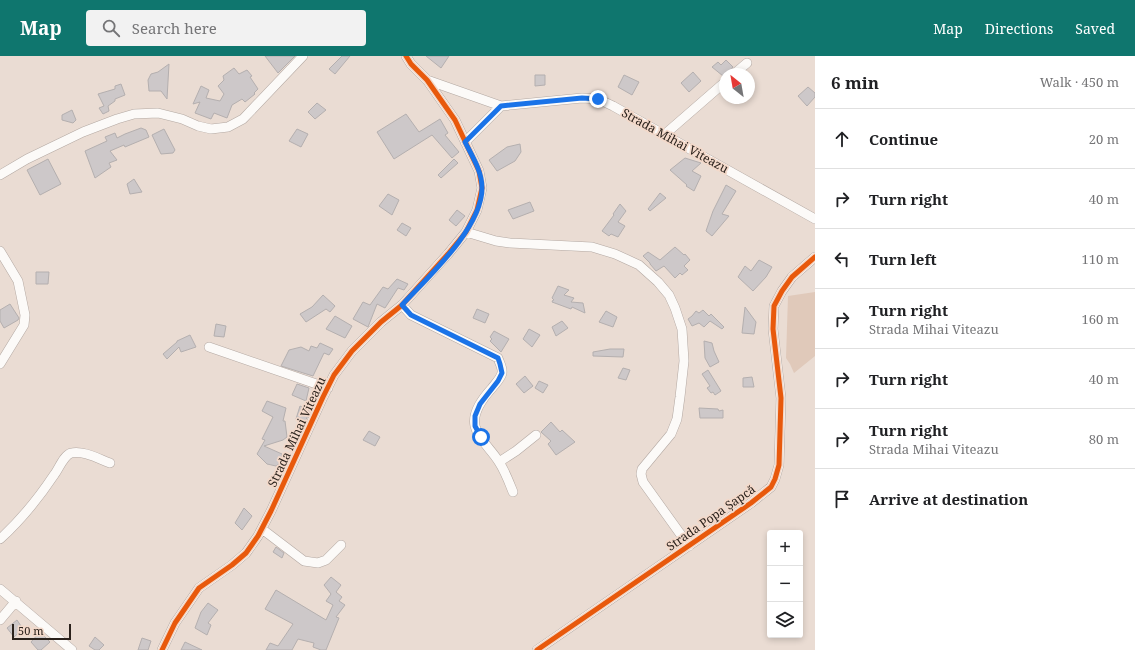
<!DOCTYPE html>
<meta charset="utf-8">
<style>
:root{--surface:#fff;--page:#f2f2f2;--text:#202124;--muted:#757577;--line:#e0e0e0;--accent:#0f766e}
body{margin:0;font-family:"Noto Serif",serif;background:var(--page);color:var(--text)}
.controls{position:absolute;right:12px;bottom:12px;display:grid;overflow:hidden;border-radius:4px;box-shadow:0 2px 6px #0003}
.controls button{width:36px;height:36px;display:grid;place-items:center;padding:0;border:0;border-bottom:1px solid var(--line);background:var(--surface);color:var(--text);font:20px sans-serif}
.compass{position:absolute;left:719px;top:12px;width:36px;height:36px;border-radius:50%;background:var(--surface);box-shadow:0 2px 6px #0003;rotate:329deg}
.scale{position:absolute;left:12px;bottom:10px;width:59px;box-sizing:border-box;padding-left:4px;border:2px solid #2b221c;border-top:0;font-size:11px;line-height:14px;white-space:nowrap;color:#2b221c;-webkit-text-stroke:3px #f3d9ca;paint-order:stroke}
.stop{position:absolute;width:12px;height:12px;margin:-9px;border:3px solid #1a73e8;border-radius:50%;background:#fff}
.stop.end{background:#1a73e8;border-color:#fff;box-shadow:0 1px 4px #0008}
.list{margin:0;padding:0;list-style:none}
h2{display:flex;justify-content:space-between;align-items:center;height:52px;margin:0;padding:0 16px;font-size:17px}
h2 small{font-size:13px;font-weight:400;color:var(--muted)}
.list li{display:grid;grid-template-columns:26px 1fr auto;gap:12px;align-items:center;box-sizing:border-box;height:60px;padding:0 16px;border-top:1px solid var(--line)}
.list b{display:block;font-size:15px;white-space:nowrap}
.list p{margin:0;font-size:13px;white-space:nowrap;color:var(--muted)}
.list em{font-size:13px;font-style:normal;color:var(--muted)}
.icon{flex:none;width:22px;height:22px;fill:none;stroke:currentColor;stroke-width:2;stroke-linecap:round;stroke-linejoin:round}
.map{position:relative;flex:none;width:815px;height:594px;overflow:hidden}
header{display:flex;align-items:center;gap:24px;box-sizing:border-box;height:56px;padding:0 20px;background:var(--accent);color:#fff}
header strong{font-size:19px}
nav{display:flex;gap:22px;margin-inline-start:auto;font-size:14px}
.search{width:280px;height:36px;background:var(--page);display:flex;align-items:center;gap:10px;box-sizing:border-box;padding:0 14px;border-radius:4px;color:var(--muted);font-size:15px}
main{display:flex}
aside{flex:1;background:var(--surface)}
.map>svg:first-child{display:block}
</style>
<header>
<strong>Map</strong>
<div class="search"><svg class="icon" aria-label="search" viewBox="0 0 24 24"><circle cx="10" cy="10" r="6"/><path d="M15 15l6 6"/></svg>Search here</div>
<nav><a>Map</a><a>Directions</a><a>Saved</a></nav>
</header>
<main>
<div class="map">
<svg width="815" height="594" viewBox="0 0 815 594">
<rect width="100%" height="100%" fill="#eadcd3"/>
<path fill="#e0c9ba" d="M815 236V300L794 317 790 308 786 302 788 240Z"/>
<path fill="#cdc8c9" stroke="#b4afaf" d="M265 0H295L278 17Z
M342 0H350L335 18 329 13Z
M426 0H449L441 12Z
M726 4 733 11 729 16 728 18H725V20H723L712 11 718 6 721 9Z
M169 8 167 43 161 35H149L148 24 151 18 158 16Z
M234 12 239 18 247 14 252 20 250 21 258 33 254 37 255 38 245 46 242 43 232 49 227 62 214 57 211 63 195 57 200 46 193 48 201 30 209 34 206 42 220 45 224 38 218 30 224 24 223 20Z
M693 16 701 25 689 36 681 27Z
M535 19H545V29L535 30Z
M624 19 639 26 632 39 618 31Z
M121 28 125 39 115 43V45L108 50 109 55 103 58 99 52 104 50 98 38 115 33V30Z
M808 31 815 37V41L807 50 798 40Z
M317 47 326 54 315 63 308 56Z
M72 54 76 64 73 67 62 64V59Z
M406 58 419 76 440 63 448 77 445 79 459 96 452 102 432 79 394 103 377 76Z
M141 72 146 74 149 81 125 91 124 89 110 95 117 104 109 107 111 111 95 122 85 95 107 85 105 81 115 77 117 82 125 78Z
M164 73 175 94 173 97 161 98 152 79Z
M297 73 308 78 301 91 289 85Z
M520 88 521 96 515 105 497 115 489 104 507 91Z
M685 102 701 107 692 115 701 120 694 135 686 130 687 129 670 114Z
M48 103 61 128 40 139 27 114Z
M454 103 458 107 441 122 438 119Z
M134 123 142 136 130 138 127 128Z
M726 129 736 135 722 158 729 160 712 180 706 175 713 155Z
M660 137 666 142 650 155 648 153Z
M388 138 399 144 392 159 379 150Z
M530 146 534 155 513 163 508 154Z
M620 148 626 155 618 166 625 170 618 181 611 178 609 180 602 175 614 159 613 158Z
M457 154 465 160 456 170 449 164Z
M402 167 411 172 406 180 397 174Z
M675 191 684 199 685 198 690 204 684 210 688 214 682 219 680 217 675 222 664 210 656 215 650 208V207L643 200 648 196 660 204Z
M759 204 772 211 766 221 753 235 738 221 745 210 751 215Z
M36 216H49L48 228H36Z
M397 223 408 228 404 234 398 232 385 252 377 248 368 271 353 263 363 246 370 249 383 231 388 233Z
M558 230 569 234 564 239 574 242 571 246 583 247 585 257 572 251 571 253 552 246 553 244H554L552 242Z
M323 239 335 250 330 256 326 253 306 266 300 258 312 251Z
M10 248 19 262 18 264 4 272 0 265V254Z
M745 251 756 266 754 278 742 277Z
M477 253 489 258 485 267 473 262Z
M703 254 709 260 711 258 724 271 722 273 710 265 704 271 699 267 692 270 688 263 692 260 696 255 699 257Z
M606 255 617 261 613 271 599 266Z
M335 260 352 270 345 282 326 273Z
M562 265 568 272 556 280 552 271Z
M216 268 226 270 224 281 214 280Z
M529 273 540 279 532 291 523 283Z
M494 275 509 283 501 296 490 285 492 283 490 281Z
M190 279 196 291 181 296 179 291 167 303 163 298 177 286V285Z
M704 285 712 287 714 295 719 306 710 311 705 302Z
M320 287 333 293 329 299 324 297 313 320 281 310 289 294 301 291 309 295 311 290 317 292Z
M610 293H624L623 301 593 300V296Z
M623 312 630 314 626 324 618 322Z
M708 314 721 335 715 339 713 336 711 337 707 332 710 330 702 318Z
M525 320 533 330 524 337 516 328Z
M752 321 754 331H743V322Z
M539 325 548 329 543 337 535 332Z
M297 328 309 332 306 345 292 339Z
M267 345 286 352 283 365H285L287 381 283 384 264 390 282 398V406L276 410 267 408 257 398 265 384 262 383 273 361 262 355Z
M300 350 310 355 304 368 296 363Z
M699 352 718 353 719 355 723 354V362H700Z
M551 366 560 376 562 374 575 386 556 399 548 388 551 385 541 376Z
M369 375 380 381 375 390 363 384Z
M244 452 252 460 242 474 235 467Z
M276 491 284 497 282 502 273 496Z
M331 521 341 529 336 536 342 541 339 545 345 549 336 561 339 562 326 594H321L313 591 314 587 298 583 292 594H266L270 587 278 590 293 568 265 553 276 534 326 564 333 549 326 545 331 538 324 529Z
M208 547 218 554 208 567 211 569 207 579 195 572 201 556Z
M17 564 23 573 14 581 7 572Z
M40 576 50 586 41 594H38L31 586Z
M95 581 104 589 99 594H95L89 590Z
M142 582 151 585 148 594H138Z
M185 586 202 594H181Z"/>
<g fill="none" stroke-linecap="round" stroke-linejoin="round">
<defs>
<path id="minor" d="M734 18 747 7
M427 24 501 50 582 42 598 43 613 50 815 163
M664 79 725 26
M465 86 501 50
M0 119 27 103 83 76 117 63 134 58 158 57 182 63 198 70 211 73 228 71 243 63 303 0
M466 176 496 185 510 187 592 191 615 198 639 209 658 226 669 239 675 252 682 273 684 305 680 341 677 363 671 378 642 413 641 418 643 426 689 490
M0 195 18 225 25 259 24 269 0 308
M402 249 411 259 498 302C499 306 503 312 502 317 501 322 495 328 492 332 483 342 472 356 475 370 478 383 492 394 499 406 505 415 509 426 513 436
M209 291 328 332
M499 406 516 395 536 379
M262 473 304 505 318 507 326 504 341 489
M0 483C21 464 38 443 54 419 59 413 63 400 71 397 83 394 99 403 110 407
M0 533 72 594
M0 564 16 545
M162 594 175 567 199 532 232 509 246 497 258 480 271 455 323 341 334 319 352 295 381 266 402 249 448 198 466 176 477 154 482 132 479 115 455 64 427 24 411 8 406 0
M537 594 751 447 771 431 775 423 779 409 781 342 773 273 774 250 782 235 792 221 815 201"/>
</defs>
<use href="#minor" stroke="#b3a8a2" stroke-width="10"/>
<use href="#minor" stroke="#fcfaf8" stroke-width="9"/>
<defs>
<path id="cycleway" d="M162 594 175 567 199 532 232 509 246 497 258 480 271 455 323 341 334 319 352 295 381 266 402 249 448 198 466 176 477 154 482 132 479 115 455 64 427 24 411 8 406 0
M537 594 751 447 771 431 775 423 779 409 781 342 773 273 774 250 782 235 792 221 815 201"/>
</defs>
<use href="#cycleway" stroke="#f3d9ca" stroke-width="8"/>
<use href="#cycleway" stroke="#e8590c" stroke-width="5"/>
</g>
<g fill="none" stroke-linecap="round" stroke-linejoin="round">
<path stroke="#1a73e8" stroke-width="5" d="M481 381 475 370V360L480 348 498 325 502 317 500 308 498 302 411 259 402 249C428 221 482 172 482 132 482 115 472 100 465 86L501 50 582 42 598 43"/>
</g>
<g text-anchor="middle" stroke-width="3.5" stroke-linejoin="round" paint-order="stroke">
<g font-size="12" fill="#2b221c" stroke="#f3d9ca">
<text transform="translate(675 85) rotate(29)" y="4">Strada Mihai Viteazu</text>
<text transform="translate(297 376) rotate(-65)" y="4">Strada Mihai Viteazu</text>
<text transform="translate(711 462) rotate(-35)" y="4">Strada Popa Șapcă</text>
</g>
</g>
</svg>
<div class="controls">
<button>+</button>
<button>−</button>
<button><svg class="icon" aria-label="layers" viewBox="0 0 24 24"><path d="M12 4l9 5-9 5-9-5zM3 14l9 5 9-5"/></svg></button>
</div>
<svg class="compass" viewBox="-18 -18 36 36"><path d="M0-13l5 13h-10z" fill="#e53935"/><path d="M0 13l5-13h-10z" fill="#757577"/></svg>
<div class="scale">50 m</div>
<div class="stop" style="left:481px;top:381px"></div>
<div class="stop end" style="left:598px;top:43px"></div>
</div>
<aside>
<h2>6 min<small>Walk · 450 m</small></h2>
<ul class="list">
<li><svg class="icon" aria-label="ahead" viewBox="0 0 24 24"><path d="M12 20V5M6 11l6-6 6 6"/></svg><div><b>Continue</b></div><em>20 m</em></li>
<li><svg class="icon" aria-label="right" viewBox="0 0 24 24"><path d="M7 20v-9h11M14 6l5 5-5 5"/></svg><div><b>Turn right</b></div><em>40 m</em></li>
<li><svg class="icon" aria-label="left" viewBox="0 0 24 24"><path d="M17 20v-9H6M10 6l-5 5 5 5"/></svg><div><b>Turn left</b></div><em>110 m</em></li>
<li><svg class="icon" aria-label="right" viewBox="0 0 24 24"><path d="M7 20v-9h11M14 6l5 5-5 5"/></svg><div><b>Turn right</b><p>Strada Mihai Viteazu</p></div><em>160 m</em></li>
<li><svg class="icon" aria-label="right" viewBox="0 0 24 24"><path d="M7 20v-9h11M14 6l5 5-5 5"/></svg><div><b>Turn right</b></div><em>40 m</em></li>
<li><svg class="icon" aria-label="right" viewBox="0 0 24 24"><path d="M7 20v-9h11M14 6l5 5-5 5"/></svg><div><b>Turn right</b><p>Strada Mihai Viteazu</p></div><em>80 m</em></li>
<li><svg class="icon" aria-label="arrive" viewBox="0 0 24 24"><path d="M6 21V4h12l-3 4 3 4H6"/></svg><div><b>Arrive at destination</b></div></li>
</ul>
</aside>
</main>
